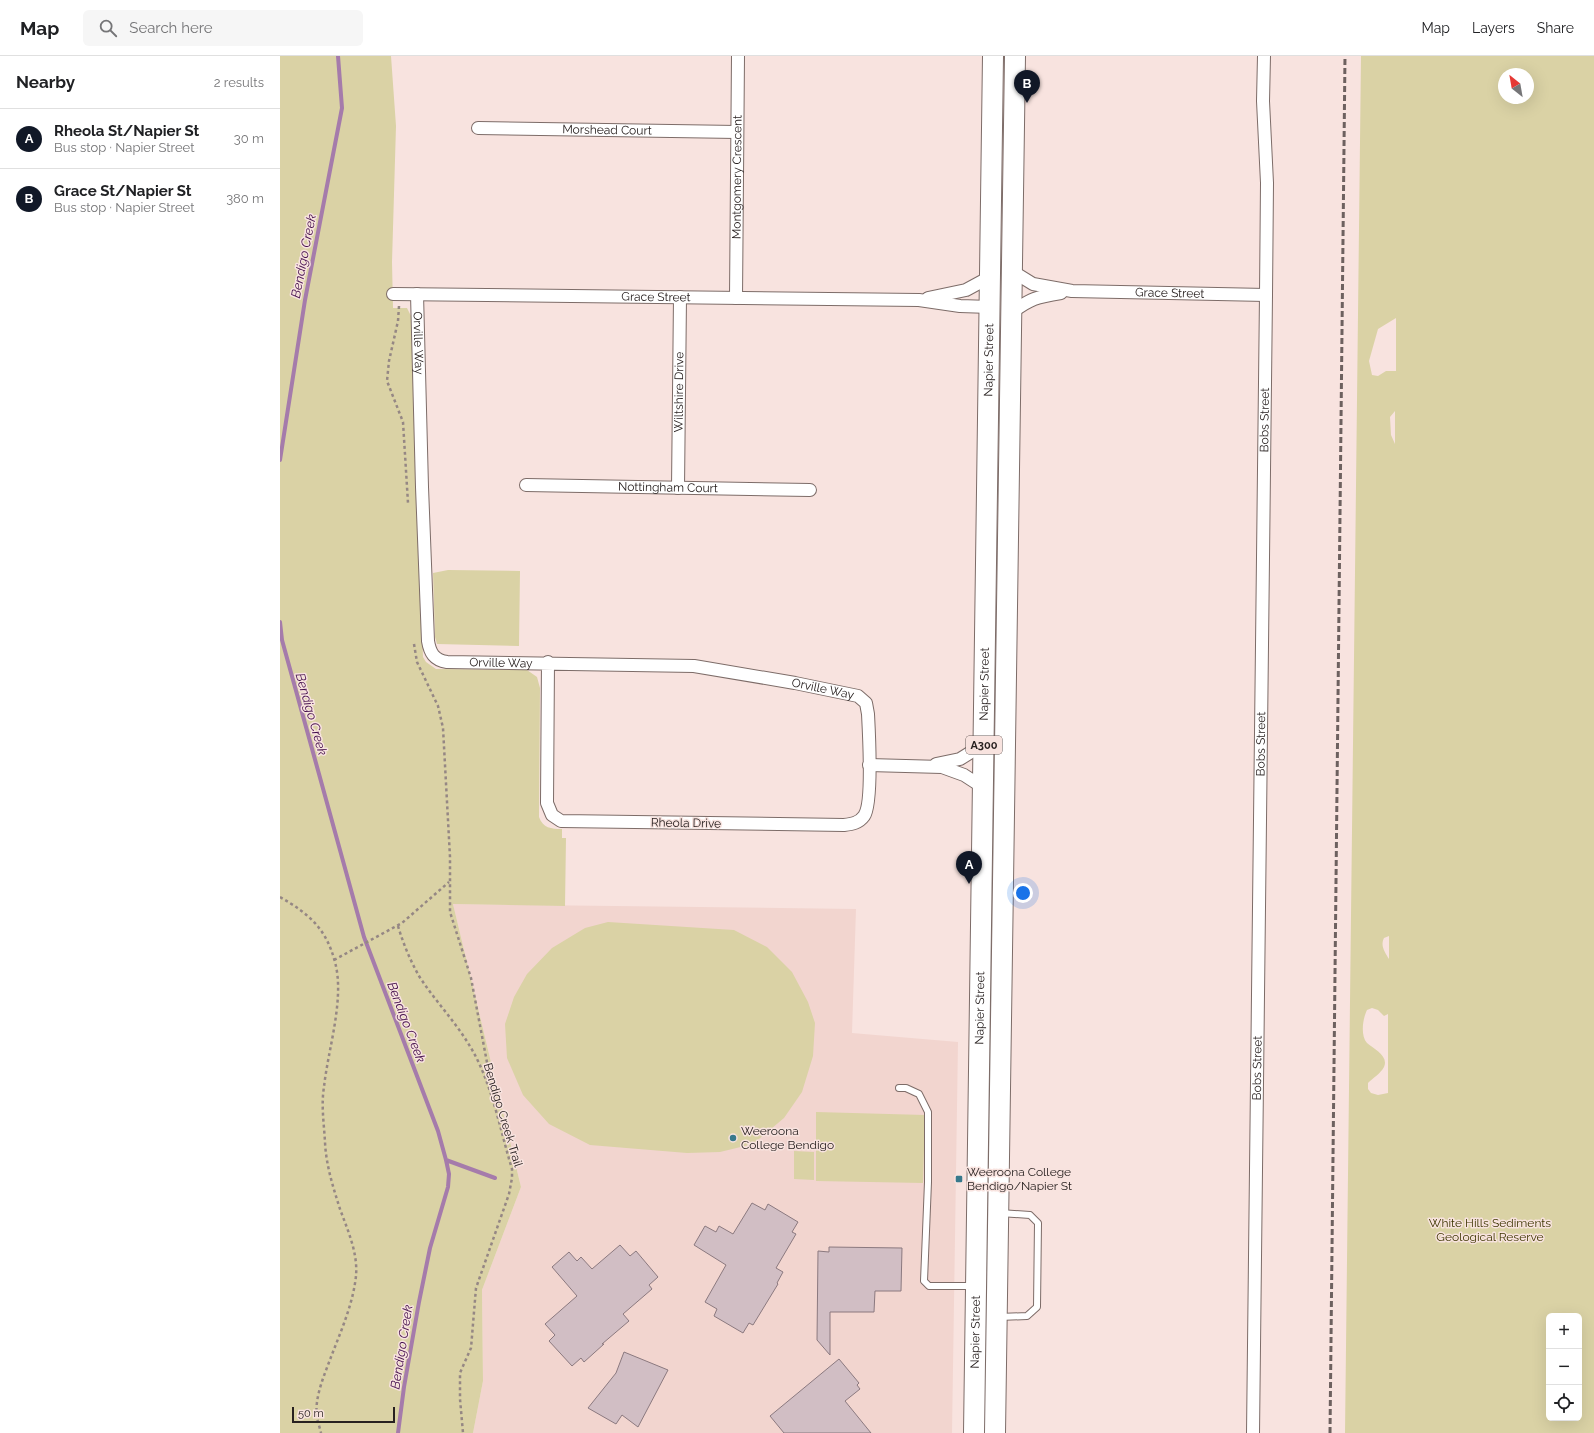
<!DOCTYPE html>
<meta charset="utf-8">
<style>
:root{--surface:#fff;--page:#f6f6f6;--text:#202124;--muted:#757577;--line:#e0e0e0;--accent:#111827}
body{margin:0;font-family:Raleway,sans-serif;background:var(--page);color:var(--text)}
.controls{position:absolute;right:12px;bottom:12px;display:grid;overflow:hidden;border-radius:6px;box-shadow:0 4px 16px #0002}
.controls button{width:36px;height:36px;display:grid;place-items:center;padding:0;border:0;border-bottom:1px solid var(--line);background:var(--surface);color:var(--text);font:20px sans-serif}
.compass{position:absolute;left:1218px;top:12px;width:36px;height:36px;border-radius:50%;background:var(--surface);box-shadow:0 4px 16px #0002;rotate:329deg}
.scale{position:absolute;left:12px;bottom:10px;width:103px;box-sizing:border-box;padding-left:4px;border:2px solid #282120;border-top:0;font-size:11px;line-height:14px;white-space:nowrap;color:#282120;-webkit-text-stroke:3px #f8e3df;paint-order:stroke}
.you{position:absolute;left:743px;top:837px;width:14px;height:14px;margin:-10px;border:3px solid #fff;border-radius:50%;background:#1a73e8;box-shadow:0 0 0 6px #1a73e833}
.badge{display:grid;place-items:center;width:26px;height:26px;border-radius:50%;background:var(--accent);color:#fff;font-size:13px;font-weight:700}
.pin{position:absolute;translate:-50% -33px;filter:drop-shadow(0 1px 2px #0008)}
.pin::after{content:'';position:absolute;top:21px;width:14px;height:12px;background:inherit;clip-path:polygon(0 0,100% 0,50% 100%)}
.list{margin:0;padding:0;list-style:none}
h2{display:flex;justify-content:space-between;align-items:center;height:52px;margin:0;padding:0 16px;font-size:17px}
h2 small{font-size:13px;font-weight:400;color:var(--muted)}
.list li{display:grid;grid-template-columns:26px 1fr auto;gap:12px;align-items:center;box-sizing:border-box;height:60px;padding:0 16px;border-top:1px solid var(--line)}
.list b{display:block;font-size:15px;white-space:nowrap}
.list p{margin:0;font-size:13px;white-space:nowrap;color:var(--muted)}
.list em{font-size:13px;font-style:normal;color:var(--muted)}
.icon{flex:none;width:22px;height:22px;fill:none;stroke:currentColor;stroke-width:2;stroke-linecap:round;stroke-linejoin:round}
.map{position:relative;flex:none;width:1314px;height:1377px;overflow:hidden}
header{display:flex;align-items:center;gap:24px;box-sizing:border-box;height:56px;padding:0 20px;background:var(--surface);border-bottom:1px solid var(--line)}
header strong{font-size:19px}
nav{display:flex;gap:22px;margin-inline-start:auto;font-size:14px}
.search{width:280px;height:36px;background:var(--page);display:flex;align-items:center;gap:10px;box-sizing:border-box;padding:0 14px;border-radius:6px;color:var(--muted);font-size:15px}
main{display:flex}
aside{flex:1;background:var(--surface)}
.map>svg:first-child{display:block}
</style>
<header>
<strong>Map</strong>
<div class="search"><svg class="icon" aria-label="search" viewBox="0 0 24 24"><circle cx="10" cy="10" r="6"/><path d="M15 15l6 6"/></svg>Search here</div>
<nav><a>Map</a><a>Layers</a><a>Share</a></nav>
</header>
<main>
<aside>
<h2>Nearby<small>2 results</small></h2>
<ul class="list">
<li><span class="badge">A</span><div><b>Rheola St/Napier St</b><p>Bus stop · Napier Street</p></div><em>30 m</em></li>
<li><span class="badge">B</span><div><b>Grace St/Napier St</b><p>Bus stop · Napier Street</p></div><em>380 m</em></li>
</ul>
</aside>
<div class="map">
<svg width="1314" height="1377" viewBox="0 0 1314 1377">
<rect width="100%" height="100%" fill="#f8e3df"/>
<path fill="#f2d5cf" d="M173 848 576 853 572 977 678 986 672 1377H193L203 1325 202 1234 241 1131Z"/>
<path fill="#dad2a5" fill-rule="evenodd" d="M0 0H111L116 70 112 206 113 252H127L131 260 143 601 146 606 156 613 247 614 257 621 260 632 259 761C263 772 271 773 282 773V782H286L285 850 173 848 241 1131 202 1234 203 1325 193 1377H0Z
M1081 0H1314V1377H1065ZM1224 18H1248V42H1224ZM1116 262V315H1106L1098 320 1092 319 1089 305 1098 273ZM1115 355V388L1111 379 1110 361ZM1109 880V903C1105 896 1100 890 1104 882ZM1092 952 1098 954 1104 960 1108 958V1037L1098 1039 1091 1037 1088 1033V1027C1093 1022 1101 1017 1104 1011 1109 1000 1094 993 1087 987 1080 979 1083 962 1087 954ZM1269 1260H1299V1362H1269Z
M168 514 240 515 239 590 157 588 155 581 153 517Z
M328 866 454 874 487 891 512 916 528 946 535 967 533 1000 522 1036 504 1062 473 1088 440 1096 407 1097 310 1089 269 1068 243 1039 227 1002 225 968 234 941 247 918 272 892 305 872Z
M536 1056 645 1059 643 1127 536 1125Z
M514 1095 534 1096V1124L514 1123Z"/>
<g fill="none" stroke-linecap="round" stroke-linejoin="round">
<path stroke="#a57bab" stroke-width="4" d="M0 404 25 244 62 52 58 0
M0 566 2 584 84 881 158 1075 166 1104 169 1118 168 1131 150 1192 139 1246 124 1331 118 1377
M166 1104 215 1122"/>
</g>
<path fill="#d1bec4" stroke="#8b797f" d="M472 1147 485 1154 488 1148 518 1166 512 1176 516 1178 496 1212 503 1216 497 1227 498 1228 473 1269 469 1267 463 1277 434 1260 437 1253 425 1246 446 1209 414 1189 425 1170 436 1176 439 1170 453 1178Z
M340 1189 350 1200 356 1195 378 1221 369 1229 372 1233 343 1258 349 1265 322 1288H324L304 1306 301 1302 292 1310 269 1285 275 1279 265 1268 297 1240 272 1211 289 1196 297 1205 301 1201 312 1213Z
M549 1191 622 1192 621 1235H595L594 1256H550V1299L537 1284 538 1195 549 1196Z
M344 1296 388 1314 358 1371 342 1359 336 1368 308 1352 336 1317Z
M559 1303 579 1327 577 1329 580 1333 565 1345 591 1377H504L490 1360Z"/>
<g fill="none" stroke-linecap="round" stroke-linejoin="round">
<defs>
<path id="service" d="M619 1032H626L639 1038 648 1056V1126L644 1225 649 1230H693
M719 1261 747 1260 757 1251 758 1167 750 1159 720 1157"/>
<g id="minor">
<path id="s1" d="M198 72 457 76"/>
<path id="s2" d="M732 215 753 228 792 235 986 239"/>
<path id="s3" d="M113 238 639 244 680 250 710 251"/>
<path id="s4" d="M137 238 142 431 148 585C150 597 154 604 167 606L414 610 515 627 578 640 586 647 588 658C589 677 593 748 584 760 579 767 572 768 564 769L281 765 272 759 267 747 268 606"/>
<path id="s5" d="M456 242 458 0"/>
<path d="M648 242 686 234 710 221"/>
<path d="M731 257C751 242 757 241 781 237"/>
<path id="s6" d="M246 429 530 434"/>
<path id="s7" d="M398 432 400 241"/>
<path d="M656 708 680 703 704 688"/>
<path d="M589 709 662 711 684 719 704 732"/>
<path id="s8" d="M973 1377 986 239 987 127 983 45 984 0"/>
</g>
<g id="trunk">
<path id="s9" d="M694 1377 713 0"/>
<path d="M715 1377 735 0"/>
</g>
</defs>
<use href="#service" stroke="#7d6c68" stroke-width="8"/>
<use href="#minor" stroke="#7d6c68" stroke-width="14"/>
<use href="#trunk" stroke="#7d6c68" stroke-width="22"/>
<path stroke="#958784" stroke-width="2.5" stroke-dasharray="3 3" stroke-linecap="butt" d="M119 250 118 265 109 305 107 325 123 366 128 447
M134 588 137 606 158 650 163 672 170 801V856L191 922 209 1017 207 1028
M0 841C29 858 46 872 55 906 65 943 48 993 44 1031 41 1049 44 1068 45 1086 46 1109 53 1131 60 1153 68 1175 78 1197 76 1220 73 1248 61 1275 51 1301 44 1320 34 1342 37 1362 38 1367 40 1372 41 1377
M118 870C123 887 130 904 139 920 155 945 176 966 191 992 212 1027 220 1074 232 1113V1122L229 1138 196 1232 191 1292 180 1317V1343L183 1377
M54 904 122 867 169 826"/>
<use href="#service" stroke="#fff" stroke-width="6"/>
<use href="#minor" stroke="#fff" stroke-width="12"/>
<use href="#trunk" stroke="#fff" stroke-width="20"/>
<path stroke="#6d615f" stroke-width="3" stroke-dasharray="6 3" stroke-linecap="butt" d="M1050 1377 1065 0"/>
</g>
<g fill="#38798c" stroke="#f8e3df" stroke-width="1.5">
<circle cx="453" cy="1082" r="4"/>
<rect x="675" y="1119" width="8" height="8" rx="2"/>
</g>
<g text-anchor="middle" stroke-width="3" stroke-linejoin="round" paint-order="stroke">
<rect fill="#f8e3df" stroke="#665b59" stroke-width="1" x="686" y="680" width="36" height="18" rx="3"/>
<g font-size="11" font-weight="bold" fill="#282120">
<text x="704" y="693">A300</text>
</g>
<g font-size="12" fill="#282120" stroke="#f8e3df">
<text dy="4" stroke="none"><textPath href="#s1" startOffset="129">Morshead Court</textPath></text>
<text dy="4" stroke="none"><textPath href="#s5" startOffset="121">Montgomery Crescent</textPath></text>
<text dy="4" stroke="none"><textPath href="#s2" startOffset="162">Grace Street</textPath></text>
<text dy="4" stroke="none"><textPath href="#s3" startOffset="263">Grace Street</textPath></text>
<text dy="4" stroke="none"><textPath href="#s4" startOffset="49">Orville Way</textPath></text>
<text dy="4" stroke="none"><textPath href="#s9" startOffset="1073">Napier Street</textPath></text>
<text dy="4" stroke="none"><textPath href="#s7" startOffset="96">Wiltshire Drive</textPath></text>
<text dy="4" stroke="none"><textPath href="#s8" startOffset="1013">Bobs Street</textPath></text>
<text dy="4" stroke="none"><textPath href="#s6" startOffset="142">Nottingham Court</textPath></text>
<text dy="4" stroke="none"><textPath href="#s4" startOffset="432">Orville Way</textPath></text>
<text dy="4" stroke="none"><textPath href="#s9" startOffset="749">Napier Street</textPath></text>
<text dy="4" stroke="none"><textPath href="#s4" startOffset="756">Orville Way</textPath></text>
<text dy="4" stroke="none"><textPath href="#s8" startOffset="689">Bobs Street</textPath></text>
<text transform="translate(406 767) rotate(1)" y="4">Rheola Drive</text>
<text dy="4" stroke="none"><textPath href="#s9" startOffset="425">Napier Street</textPath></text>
<text dy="4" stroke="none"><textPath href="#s8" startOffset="365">Bobs Street</textPath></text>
<text transform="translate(223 1059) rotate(73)" y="4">Bendigo Creek Trail</text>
<text dy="4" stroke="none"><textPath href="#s9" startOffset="101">Napier Street</textPath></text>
</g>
<g font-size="12" fill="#282120" stroke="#f8e3df" text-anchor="start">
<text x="461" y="1079">Weeroona<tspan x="461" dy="14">College Bendigo</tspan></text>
<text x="687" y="1120">Weeroona College<tspan x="687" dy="14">Bendigo/Napier St</tspan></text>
</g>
<g font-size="12" fill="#3d3500" stroke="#f8e3df">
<text x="1210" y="1171">White Hills Sediments<tspan x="1210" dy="14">Geological Reserve</tspan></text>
</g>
<g font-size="13" font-style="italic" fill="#45104d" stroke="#f8e3df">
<text transform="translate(23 200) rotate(-79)" y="5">Bendigo Creek</text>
<text transform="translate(32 658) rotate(74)" y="5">Bendigo Creek</text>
<text transform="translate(127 966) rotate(69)" y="5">Bendigo Creek</text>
<text transform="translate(121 1291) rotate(-81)" y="5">Bendigo Creek</text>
</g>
</g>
</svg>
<div class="controls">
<button>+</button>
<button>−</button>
<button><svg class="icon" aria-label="locate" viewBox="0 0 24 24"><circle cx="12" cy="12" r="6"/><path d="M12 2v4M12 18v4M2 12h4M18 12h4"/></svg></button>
</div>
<svg class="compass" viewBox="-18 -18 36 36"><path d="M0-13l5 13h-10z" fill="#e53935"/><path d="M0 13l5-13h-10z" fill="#757577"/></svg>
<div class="scale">50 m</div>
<div class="you"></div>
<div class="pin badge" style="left:689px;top:828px">A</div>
<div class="pin badge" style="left:747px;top:47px">B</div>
</div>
</main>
